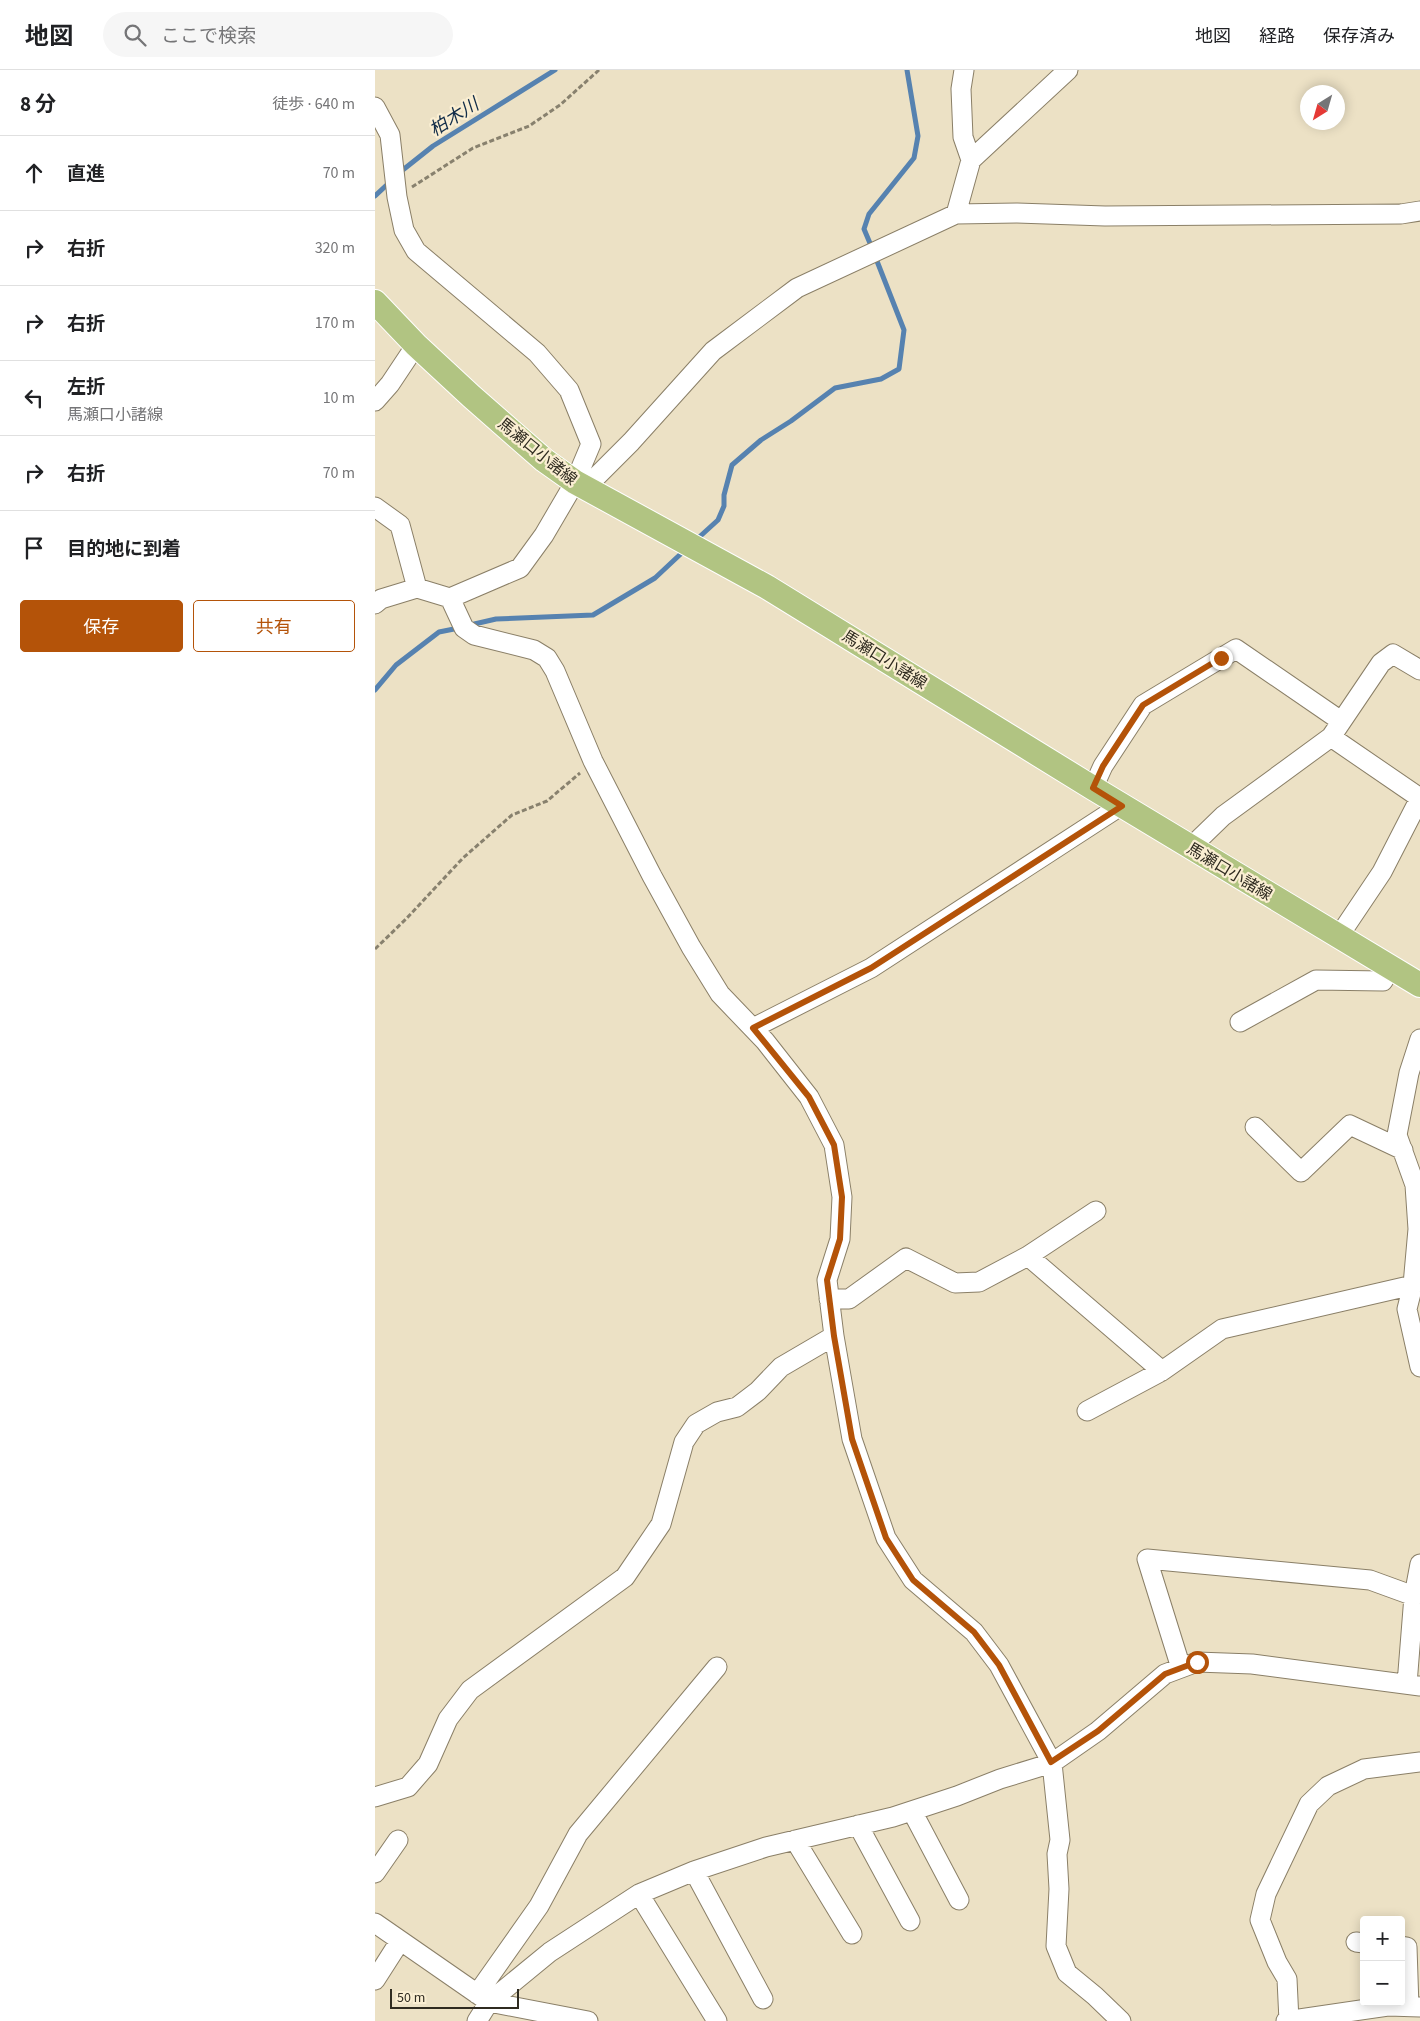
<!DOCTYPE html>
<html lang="ja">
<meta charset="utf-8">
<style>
:root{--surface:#fff;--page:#f6f6f6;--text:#202124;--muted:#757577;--line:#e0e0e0;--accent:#b45309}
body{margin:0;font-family:"Source Sans 3","Noto Sans JP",sans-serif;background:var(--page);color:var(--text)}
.controls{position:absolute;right:15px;bottom:15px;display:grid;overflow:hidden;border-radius:5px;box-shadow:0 2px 12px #0003}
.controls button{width:45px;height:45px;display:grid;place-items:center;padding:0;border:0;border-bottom:1px solid var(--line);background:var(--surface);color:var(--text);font:25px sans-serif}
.compass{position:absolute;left:925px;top:15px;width:45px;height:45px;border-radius:50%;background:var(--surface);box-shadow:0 2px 12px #0003;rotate:217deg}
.scale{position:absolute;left:15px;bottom:12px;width:129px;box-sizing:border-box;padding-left:5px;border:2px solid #2f2b20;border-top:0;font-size:14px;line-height:18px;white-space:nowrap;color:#2f2b20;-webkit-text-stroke:4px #faeed2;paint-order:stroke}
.stop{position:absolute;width:15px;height:15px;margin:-11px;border:4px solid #b45309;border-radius:50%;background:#fff}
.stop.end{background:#b45309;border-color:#fff;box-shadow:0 1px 5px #0008}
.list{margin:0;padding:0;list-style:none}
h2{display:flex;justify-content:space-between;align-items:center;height:65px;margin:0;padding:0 20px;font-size:21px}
h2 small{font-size:16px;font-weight:400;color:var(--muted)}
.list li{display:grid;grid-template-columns:32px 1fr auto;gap:15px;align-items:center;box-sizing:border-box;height:75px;padding:0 20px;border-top:1px solid var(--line)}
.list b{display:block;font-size:19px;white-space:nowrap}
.list p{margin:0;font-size:16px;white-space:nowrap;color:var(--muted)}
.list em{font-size:16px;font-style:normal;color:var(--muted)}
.actions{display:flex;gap:10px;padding:15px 20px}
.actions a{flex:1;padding:11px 0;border:1px solid var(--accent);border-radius:5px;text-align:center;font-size:18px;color:var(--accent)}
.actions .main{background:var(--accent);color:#fff}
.icon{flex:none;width:28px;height:28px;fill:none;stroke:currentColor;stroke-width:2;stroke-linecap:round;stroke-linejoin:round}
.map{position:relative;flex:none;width:1045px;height:1951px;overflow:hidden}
header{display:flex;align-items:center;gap:30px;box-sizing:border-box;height:70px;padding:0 25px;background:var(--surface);border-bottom:1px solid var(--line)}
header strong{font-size:24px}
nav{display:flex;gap:28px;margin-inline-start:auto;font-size:18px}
.search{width:350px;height:45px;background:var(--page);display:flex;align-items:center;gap:12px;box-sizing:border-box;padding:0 18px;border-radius:28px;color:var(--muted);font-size:19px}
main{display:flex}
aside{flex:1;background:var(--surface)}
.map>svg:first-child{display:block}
</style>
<header>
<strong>地図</strong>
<div class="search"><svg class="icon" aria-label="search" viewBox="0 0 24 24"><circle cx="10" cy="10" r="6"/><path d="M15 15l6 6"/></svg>ここで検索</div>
<nav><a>地図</a><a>経路</a><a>保存済み</a></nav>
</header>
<main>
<aside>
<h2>8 分<small>徒歩 · 640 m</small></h2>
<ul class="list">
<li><svg class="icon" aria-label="ahead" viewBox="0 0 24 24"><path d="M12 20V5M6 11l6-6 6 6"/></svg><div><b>直進</b></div><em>70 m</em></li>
<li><svg class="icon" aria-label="right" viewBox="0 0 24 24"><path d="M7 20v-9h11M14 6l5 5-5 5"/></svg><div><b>右折</b></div><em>320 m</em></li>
<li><svg class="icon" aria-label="right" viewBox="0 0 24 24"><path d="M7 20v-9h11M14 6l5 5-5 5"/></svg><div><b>右折</b></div><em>170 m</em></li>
<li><svg class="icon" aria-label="left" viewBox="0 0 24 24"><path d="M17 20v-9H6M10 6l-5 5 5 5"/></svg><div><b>左折</b><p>馬瀬口小諸線</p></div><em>10 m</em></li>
<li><svg class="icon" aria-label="right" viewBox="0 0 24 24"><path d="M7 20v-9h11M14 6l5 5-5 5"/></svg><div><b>右折</b></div><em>70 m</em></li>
<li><svg class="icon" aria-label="arrive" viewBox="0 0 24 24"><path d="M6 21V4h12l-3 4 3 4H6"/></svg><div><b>目的地に到着</b></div></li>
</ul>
<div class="actions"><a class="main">保存</a><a>共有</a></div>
</aside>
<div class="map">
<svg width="1045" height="1951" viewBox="0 0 1045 1951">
<rect width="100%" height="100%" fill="#ece1c5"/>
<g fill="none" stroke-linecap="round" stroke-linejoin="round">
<path stroke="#5682b0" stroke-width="5" d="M24 103 58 76 180 0
M0 126 16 111
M497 178 489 159 494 144 539 88 543 66 532 0
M321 470 343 450 349 436V425L357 395 386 370 416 351 460 318 506 309 524 299 529 260 500 186
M95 555 121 549 218 545 280 508 311 479
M0 620 21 595 64 562 84 558"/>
<defs>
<path id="minor" d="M0 37 15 65 22 127 29 160 41 181 162 283 194 320 216 374 200 412 169 465 145 498 75 528 42 518 6 529 0 534
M596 90 693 0
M581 144 596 90 588 67 586 19 589 0
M0 331 15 314 41 275
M210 418 256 372 338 281 422 218 581 144 642 143 730 146 1026 144 1045 141
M0 437 25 455 42 518
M75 528 89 558 99 565 159 580 172 588 180 601 218 691 277 806 316 877 345 924 390 971 434 1027 459 1075 467 1127 465 1169 452 1210 459 1266 477 1369 511 1468 538 1510 599 1562 624 1595 677 1693 685 1770 682 1784 684 1819 681 1876 692 1903 720 1926 746 1951
M956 667 1045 728 1007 802 964 866
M718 718 728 696 768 635 861 579 966 651
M816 777 848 746 956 667 1006 593 1018 584 1045 600
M865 952 941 910 1008 911 1016 898
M378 958 496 898 747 735
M1045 969 1034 1003 1022 1065 1040 1115 1043 1159 1038 1215 1032 1239 1045 1297
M880 1057 926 1102 975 1055 1028 1080
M653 1186 721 1141
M454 1229H474L531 1188 580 1213 604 1212 653 1186 787 1301
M712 1341 787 1301 847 1259 1038 1215
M806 1598 772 1489 995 1510 1039 1526
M1032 1614 1039 1526 1045 1494
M0 1727 33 1717 53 1694 73 1649 95 1620 250 1507 286 1454 309 1372 321 1354 342 1342 362 1337 383 1321 406 1297 459 1266
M537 1741 584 1830
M483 1755 535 1851
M420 1770 477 1864
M319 1801 388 1929
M0 1803 23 1770
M264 1824 342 1951
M0 1853 114 1932 213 1951
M981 1872 989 1873
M1026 1876 1032 1877 1034 1937
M0 1910 25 1871
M102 1924 164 1836 203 1764 342 1597
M102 1951 114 1932 175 1882 264 1824 319 1801 391 1777 518 1747 582 1726 625 1709 677 1693 723 1661 790 1604 822 1592 877 1594 1045 1616
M911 1951 1013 1936 1045 1937
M914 1951 912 1909 902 1892 885 1850 891 1824 934 1734 953 1716 989 1699 1045 1692"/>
<path id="major" d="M0 232 41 275 96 326 169 390 200 412 392 517 718 718 1045 915"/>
</defs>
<use href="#minor" stroke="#8a7f67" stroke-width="21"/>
<use href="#major" stroke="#fff" stroke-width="26"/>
<path stroke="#88816e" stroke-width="3" stroke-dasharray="5 2.5" stroke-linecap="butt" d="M37 117 98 78 154 56 185 35 224 0
M0 879 31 849 88 788 137 745 172 731 205 703"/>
<use href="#minor" stroke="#fff" stroke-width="19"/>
<use href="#major" stroke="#b1c482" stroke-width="24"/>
</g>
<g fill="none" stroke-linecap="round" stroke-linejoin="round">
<path stroke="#b45309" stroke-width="6" d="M822 1592 790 1604 723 1661 676 1692 624 1595 599 1562 538 1510 511 1468 477 1369 459 1266 452 1210 465 1169 467 1127 459 1075 434 1027 378 958 496 898 747 736 718 718 728 696 768 635 846 588"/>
</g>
<g text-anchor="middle" stroke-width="4.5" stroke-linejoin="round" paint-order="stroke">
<g font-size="16" fill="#2f2b20" stroke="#faeed2">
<text transform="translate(163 381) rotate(39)" y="6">馬瀬口小諸線</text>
<text transform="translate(510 589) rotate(32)" y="6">馬瀬口小諸線</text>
<text transform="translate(855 801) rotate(31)" y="6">馬瀬口小諸線</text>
</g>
<g font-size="18" font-style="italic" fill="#112c48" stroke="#faeed2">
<text transform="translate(79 47) rotate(-32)" y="6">柏木川</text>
</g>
</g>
</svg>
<div class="controls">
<button>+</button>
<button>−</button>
</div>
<svg class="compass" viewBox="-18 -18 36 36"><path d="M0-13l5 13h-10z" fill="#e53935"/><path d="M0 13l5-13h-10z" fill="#757577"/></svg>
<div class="scale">50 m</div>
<div class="stop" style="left:822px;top:1592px"></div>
<div class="stop end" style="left:846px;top:588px"></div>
</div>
</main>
